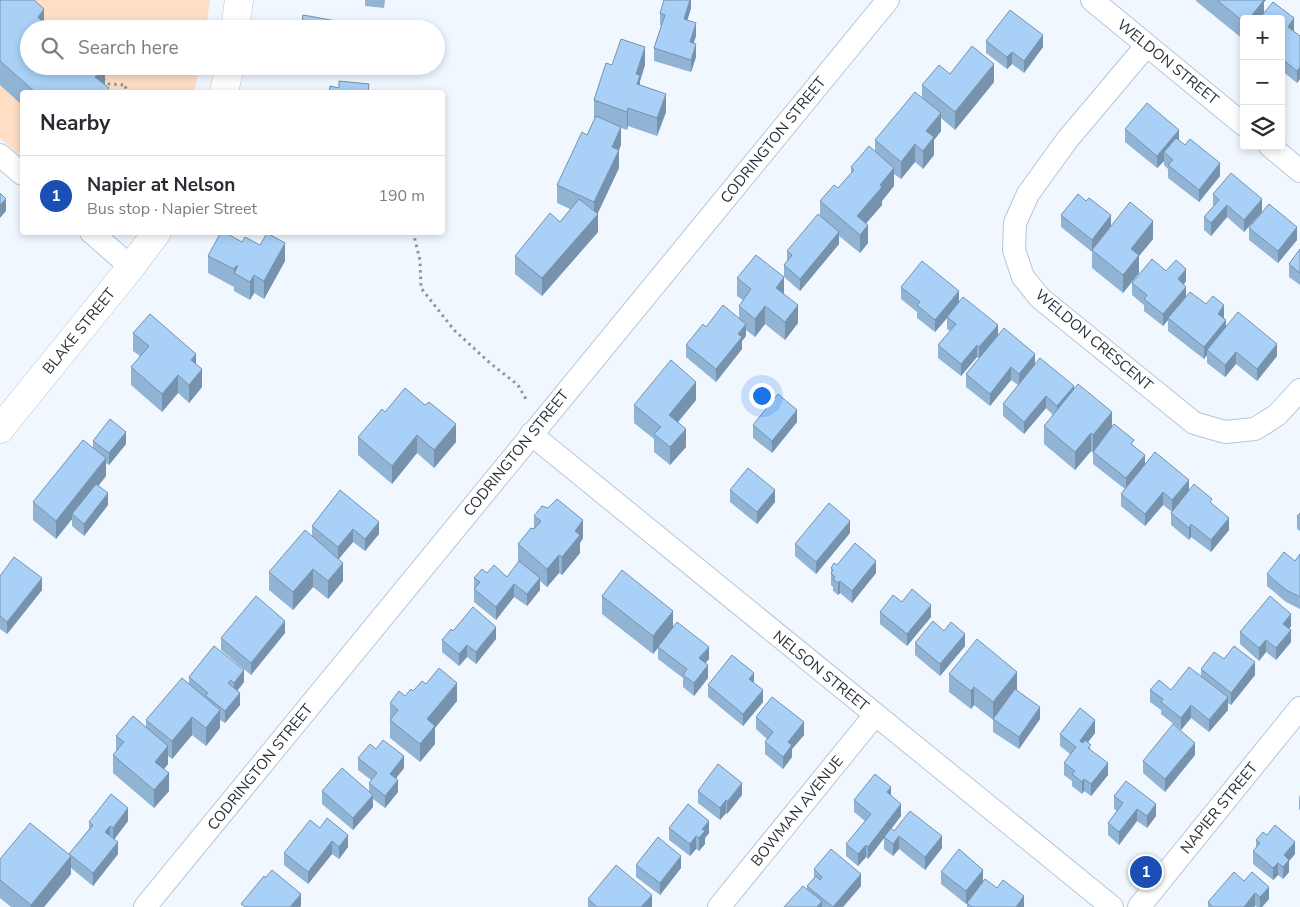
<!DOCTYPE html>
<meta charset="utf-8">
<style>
:root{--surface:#fff;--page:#f7f7f7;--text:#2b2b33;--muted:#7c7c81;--line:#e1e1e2;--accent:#b45309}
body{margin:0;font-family:"Nunito Sans",sans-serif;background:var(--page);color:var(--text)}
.controls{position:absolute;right:15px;top:15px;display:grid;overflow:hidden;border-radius:5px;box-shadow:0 2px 8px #0003}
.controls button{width:45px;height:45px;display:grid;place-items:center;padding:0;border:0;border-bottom:1px solid var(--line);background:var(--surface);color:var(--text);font:25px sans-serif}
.you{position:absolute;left:761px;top:395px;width:18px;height:18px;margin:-12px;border:4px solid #fff;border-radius:50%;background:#1a73e8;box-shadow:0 0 0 8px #1a73e833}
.badge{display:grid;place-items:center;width:32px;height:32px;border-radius:50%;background:var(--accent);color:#fff;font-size:16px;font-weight:700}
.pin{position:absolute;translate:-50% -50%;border:2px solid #fff;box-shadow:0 1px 5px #0006}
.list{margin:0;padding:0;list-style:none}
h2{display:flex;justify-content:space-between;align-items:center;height:65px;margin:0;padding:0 20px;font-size:21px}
h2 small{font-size:16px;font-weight:400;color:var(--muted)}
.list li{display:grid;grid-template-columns:32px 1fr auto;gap:15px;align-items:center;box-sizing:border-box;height:80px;padding:0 20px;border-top:1px solid var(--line)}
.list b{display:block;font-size:19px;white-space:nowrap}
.list p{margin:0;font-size:16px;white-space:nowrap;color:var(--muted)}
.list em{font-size:16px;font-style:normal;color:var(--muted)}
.icon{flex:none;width:28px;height:28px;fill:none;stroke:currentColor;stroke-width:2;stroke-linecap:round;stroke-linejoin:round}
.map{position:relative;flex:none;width:1300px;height:907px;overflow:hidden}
.search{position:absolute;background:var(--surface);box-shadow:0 2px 8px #0003;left:20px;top:20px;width:425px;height:55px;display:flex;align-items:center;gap:12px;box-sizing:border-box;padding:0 18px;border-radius:28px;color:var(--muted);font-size:19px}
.panel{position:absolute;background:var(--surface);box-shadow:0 2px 8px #0003;left:20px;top:90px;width:425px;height:145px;border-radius:5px}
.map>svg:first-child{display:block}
</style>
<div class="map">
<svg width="1300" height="907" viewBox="0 0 1300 907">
<rect width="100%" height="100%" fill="#f0f7ff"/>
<path fill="#ffdec5" d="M0 0H210L206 29H29V66H200L194 92H22V157L0 138Z"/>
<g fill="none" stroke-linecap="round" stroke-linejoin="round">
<defs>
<path id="street" d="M1092 0 1244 125
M1147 45 1067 140 1028 194 1015 223 1014 250 1023 277 1040 298 1194 423 1225 432 1255 429 1277 415 1300 390
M1270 146 1300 171
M0 155 22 174
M91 232 131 267
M531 434 1112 907
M145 907 888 0
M719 907 875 715
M1139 907 1300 708"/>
<path id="secondary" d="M235 29 239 0
M224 92 230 66
M0 429 131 267 157 232"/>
</defs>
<use href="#street" stroke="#b4c6d9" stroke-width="24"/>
<use href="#secondary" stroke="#b4c6d9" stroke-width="29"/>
<path stroke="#8d949c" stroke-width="3" stroke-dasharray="2.5 4" stroke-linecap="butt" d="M103 79 109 84 126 85 125 92
M413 232 420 260 421 288 454 330 490 363 518 385 526 399"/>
<use href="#street" stroke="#fff" stroke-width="22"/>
<use href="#secondary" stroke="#fff" stroke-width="28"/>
</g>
<path fill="#91b3d4" d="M0 0 44 24 105 85 109 92H22V105L0 85Z
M365 0H385L384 8 365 6Z
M691 0V8L687 20 696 36 693 43 696 57 691 72 654 61V48L662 26 660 25V13Z
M1196 0H1266L1264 2V13L1273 2 1294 18V31L1300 36V79L1297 83 1281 70V19H1244V40L1196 1Z
M986 41 1043 47 1024 73 1012 64 1007 69 986 53Z
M612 65H645L640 81V85L666 112 657 136 628 126 627 130 621 128V145L619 150V168L597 214 598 232 542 296 515 274V256L560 222 570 209 557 203V185L587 135 595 119 594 118V100Z
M950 74 994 82 955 130 941 118V131L934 140V155L923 169 915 162 901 179 894 174V186L882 201V205L866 223 868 243 860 253 839 236V244L800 291 784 277V295L798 323 785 340 765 324 755 337 746 330V336L742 341V349L716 382 686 357V345L706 327 739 318V306L743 300 737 296V278L784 277V265L787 261V251L820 215V201L838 188 851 173V167L875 152V140L922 98V85Z
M1125 129 1179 140 1220 176 1199 202 1168 178V169L1164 165V161L1157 168 1125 142Z
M1213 194 1262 212 1244 232 1227 217 1211 236 1204 230V217L1213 207Z
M1061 215 1111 226 1153 239 1139 256V273L1123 293 1092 268V252L1061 227Z
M1249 228 1297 240 1278 263 1249 240Z
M242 242 285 261 264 299 254 293 250 300 234 291V287L208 273V256Z
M1300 249V285L1289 277V264Z
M1166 271 1186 281 1184 284 1186 297 1206 304 1224 318V319L1226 327 1277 356 1257 381 1236 364 1225 377 1207 363V355L1204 359 1168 331V320L1163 326 1144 311V305L1132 295V283Z
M901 287 959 302 998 336 1035 364 1074 389 1112 427 1134 446 1145 465 1212 504 1229 530 1211 552 1191 537 1189 540 1171 525V513L1172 512 1163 505 1145 526 1121 506V494L1125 489 1093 464V453L1091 451 1075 470 1044 444V426L1053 415 1046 408 1024 434 1003 416V404L1018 385 1011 380 990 406 966 387V374L979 359 977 357 961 376 938 358V345L950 331 947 329V318L935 332 917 318V312L901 299Z
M133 333 202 387 189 403 178 393 162 412 131 385V367L140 356 133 351Z
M696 400 678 422 686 447 670 465 654 452V439L634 423V405Z
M385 412 456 442 434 468 417 453 392 484 358 455V437Z
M797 422 772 453 753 438V425Z
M93 441 126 444 109 465 106 463V476L99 485 108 505 84 536 72 526V519L56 539 33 520V502L93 448Z
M340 490 379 534 365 551 353 542 338 559 343 581 328 599 313 587 293 610 269 590V572L312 536V526Z
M730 490 775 502 757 524 730 502Z
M1300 513V531L1297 529V516Z
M534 516 583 538 580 543V553L562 575 559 573 547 587 540 581V590L527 606 514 597 496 620 474 602V578L487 573 507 577 518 563V544L534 529Z
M850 533 816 574 795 556V544Z
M1300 554V609L1286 602 1267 586V574L1295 561Z
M837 565 876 573 852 603 840 593 838 595 833 591V587L831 585V568Z
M0 576 42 590 7 634 0 629Z
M602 596 673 627 709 659 705 663 708 678 694 696 683 687V678L658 659V648L653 654 602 614Z
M902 602 931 617 907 646 880 624V612Z
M1291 626 1289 629 1291 642 1276 660 1266 652 1259 661 1240 644V632Z
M453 631 496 639 476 664 467 657 459 666 442 652V640Z
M944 631 965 646 940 676 915 655V643Z
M285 633 251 675 221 650V638Z
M214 646 244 682 237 691 240 705 225 723 220 720V728L206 746 192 735 172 759 168 756V764L164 769 169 791 154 808 113 773V755L116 752V736L146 727V720L189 684V677Z
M1224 659 1255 675 1231 705 1228 703V710L1209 732 1191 718 1181 730 1161 714V710L1150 702V690H1171L1201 676V669Z
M949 674 1017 690 1016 691 1040 719 1019 749 993 732V720L974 705 971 709 949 692Z
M754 683 763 702 743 726 708 697V685Z
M426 684 457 701 435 728V744L420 762 390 738V703L405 696Z
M756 717 804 735 792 749V757L783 769 765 754V742L767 739 756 729Z
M1095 733 1088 742 1091 750 1108 775 1091 796 1084 791 1082 794 1072 786V781L1064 775V763L1070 754 1060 746V734Z
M376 749 404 768 396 778 398 792 385 808 373 799V807L353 830 322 804V791H369V783L371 780 358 770V758Z
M1195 755 1165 792 1143 773V761Z
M698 791 742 795 727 814 726 813 720 820 698 803Z
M1300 795V810L1299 809V797Z
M891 796 901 816 891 829 894 831 942 848 925 870 899 849 893 856 884 849V838L868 859 866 857 858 866 846 856V844L865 821 854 812V800Z
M1114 796 1156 816 1147 828 1137 821 1119 845 1108 835V823L1117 811 1114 809Z
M128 821 114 839 118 854 93 886 71 868V874L44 907H11L0 898V859L69 854 89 829V822Z
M320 828 348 847 339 859 332 854 308 884 284 865V853Z
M669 828 709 833 705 838V844L699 851 696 849 690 856 669 840Z
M1256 840 1295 854 1289 861V872L1283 879 1278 875 1273 880 1253 864V851L1256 848Z
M636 865 681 868 660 895 636 877Z
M814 869 861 886 843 907H784L807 888V886L814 878Z
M941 872 983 882 997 888 1024 907H967V903L966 904 941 884Z
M1244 881 1269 899 1262 907H1257L1255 906 1254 907H1208V902Z
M588 899 651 907H588Z"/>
<path fill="#7692ac" d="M690 0H691V8L684 32V19Z
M1256 0H1266L1264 2V19H1249Z
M44 9V29L38 17Z
M1294 18V31L1288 39V27Z
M696 23V36L690 54V42Z
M1043 35V47L1024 73V61Z
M696 44V57L691 72V60Z
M645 47V65L640 81V93L637 102 636 74Z
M1012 52V64L1007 69V57Z
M994 64V82L955 130V112Z
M105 66V90L95 77Z
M1300 67V79L1297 83V71Z
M666 94V112L657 136V118Z
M628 108V126L627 130V112Z
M941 113V131L934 140V155L923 169V151L926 131Z
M621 127V145L612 164V147Z
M1179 130V142L1164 152V161L1157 168V156Z
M915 144V162L901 179V162Z
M619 150V168L597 215 598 214V232L542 296V278L594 218V202Z
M1220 163V176L1199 202V190Z
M894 168V186L882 201V205L857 234V216L880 185Z
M6 199V211L0 218V205Z
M1262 199V212L1244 232V220Z
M1227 205V217L1211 236V223Z
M1111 215V228L1092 250V240Z
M1153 221V239L1139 256V273L1123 293V275L1131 249Z
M868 225V243L860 253V235Z
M1297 227V240L1278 263V251Z
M839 232V244L800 291V279Z
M285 243V261L264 299V281Z
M236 266V274L234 273V287V269Z
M1186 269V281L1178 292V279Z
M254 275V293L250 300V282Z
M784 277V295L776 288Z
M1186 287V299L1168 318V320L1163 326V314Z
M959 291V303L947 317V318L935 332V320Z
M798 305V323L785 340V322Z
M1224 305V318L1218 326V314Z
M765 306V324L755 337V319Z
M1226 320V332L1207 350V355L1204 359V347Z
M746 324V336L742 341V349L716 382V369L738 334Z
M998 325V337L979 359V347Z
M1277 344V356L1257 381V369Z
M977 345V357L961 376V364Z
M1236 352V364L1225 377V365Z
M196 354V372L191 360Z
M1035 354V366L1019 386V374Z
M1011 367V380L990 406V394Z
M202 369V387L189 403V385Z
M178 375V393L162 412V394Z
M696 382V400L669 433V415Z
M1074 386V398L1057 418V406Z
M1046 396V408L1024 434V422Z
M797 410V422L772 453V441Z
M1112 412V430L1093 453V435Z
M456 424V442L434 468V450Z
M686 429V447L670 465V447Z
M126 432V444L109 465V453Z
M1091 433V451L1075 470V452Z
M417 435V453L392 484V466Z
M1145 455V467L1126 490V478Z
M106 458V476L74 516 72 514V519L56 539V521Z
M1189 480V493L1172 512V500Z
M775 490V502L757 524V512Z
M1163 492V505L1145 526V514Z
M108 493V505L84 536V524Z
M1229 518V530L1211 552V540Z
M583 520V538L580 543V553L562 575V557L575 531Z
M850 521V533L816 574V562Z
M379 522V534L365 551V539Z
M1191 524V537L1189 540V528Z
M353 529V542L338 560V547Z
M559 555V573L547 587V569Z
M876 561V573L852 603V591Z
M343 563V581L328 599V581Z
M313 569V587L293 610V592Z
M42 578V590L7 634V622Z
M540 578V590L527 606V594Z
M840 581V593L838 595V583Z
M514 584V597L496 620V607Z
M931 605V617L907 646V634Z
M673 611V629L653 654V636Z
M1291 614V626L1283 636V624Z
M285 621V633L251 675V663Z
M496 627V639L476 664V652Z
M1291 630V642L1276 660V648Z
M965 634V646L940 676V664Z
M1266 640V652L1259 661V648Z
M467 645V657L459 666V654Z
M709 647V659L699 671V658Z
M1255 662V675L1231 705V693Z
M708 665V678L694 696V683Z
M244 670V682L234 695V683Z
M1017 672V690L993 720V702Z
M754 673V685L749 679Z
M457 683V701L435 728V744L420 762V744L427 719Z
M974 687V705L971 709V691Z
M763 690V702L743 726V714Z
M240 693V705L225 723V711Z
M1228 697V710L1209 732V720Z
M1191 705V718L1181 730V718Z
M1040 707V719L1019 749V737Z
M220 710V728L206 746V728Z
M192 717V735L172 759V741Z
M1095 720V733L1080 753V741Z
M804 722V735L792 749V757L783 769V757L788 742Z
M1195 743V755L1165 792V779Z
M168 746V764L155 780V762Z
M404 756V768L390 786V774Z
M1108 763V775L1091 796V784Z
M169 773V791L154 808V790Z
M1084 779V791L1082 794V782Z
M398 780V792L385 808V796Z
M742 783V795L727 814V802Z
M891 787V799L887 792Z
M373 795V807L353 830V818Z
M726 800V813L720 820V808Z
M901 804V816L868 859V847Z
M1156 804V816L1147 828V816Z
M128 808V821L113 841V828Z
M1137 809V821L1119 845V832Z
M709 821V833L705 838V844L699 851V838L702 829Z
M110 826V838L105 832Z
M348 835V847L339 859V847Z
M696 836V849L690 856V844Z
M899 836V849L893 856V844Z
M942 836V848L925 870V857Z
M332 841V854L308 884V872Z
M118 842V854L93 886V873Z
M1295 842V854L1289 861V872L1283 879 1284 855Z
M866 845V857L858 866V854Z
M71 856V874L44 907H31V905Z
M681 856V868L660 895V883Z
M1278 863V875L1273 880V868Z
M983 870V883L966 904V891Z
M861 874V886L843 907H833Z
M1269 887V899L1262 907H1260V897Z
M1255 893V906L1254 907H1244Z
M301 894V906L300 907H290Z
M652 895V907H641Z
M1024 896V907H1016Z
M822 901V907H817Z"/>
<path fill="#a9d0f6" stroke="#7692ac" d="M0 0H34L44 9 38 17 49 29H29V66H105L95 77 109 88 106 92H35L0 61Z
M664 0H690L684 19 696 23 690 42 696 44 691 60 654 48 665 15 660 13Z
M1217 0H1264L1249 19H1244V22Z
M1273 2 1294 18 1288 27 1300 36V67L1297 71 1281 58V19H1259Z
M1010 10 1043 35 1024 61 1012 52 1007 57 986 41Z
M303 15 364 26 363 29H301Z
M621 39 645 47 636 74 640 75 637 84 666 94 657 118 628 108 627 112 594 100 606 63 612 65Z
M972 46 994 64 955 112 922 85 939 65 950 74Z
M339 81 369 84 368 92H329L330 86 339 88Z
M915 92 941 113 926 131 934 137 923 151 915 144 901 162 875 140Z
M1147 103 1179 130 1157 156 1125 129Z
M596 116 621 127 612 147 619 150 594 202 557 185 582 132 587 135Z
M1176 138 1185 145 1190 139 1220 163 1199 190 1168 165 1173 160 1164 152Z
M869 146 894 168 880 185 882 187 857 216 868 225 860 235 820 201 834 185 838 188 854 170 851 167Z
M1231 173 1262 199 1244 220 1227 205 1211 223 1204 217 1219 200 1213 194Z
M0 193 6 199 0 205Z
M1078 194 1086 201 1089 198 1111 215 1092 240 1061 215Z
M579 199 598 214 542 278 515 256 550 213 560 222Z
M1130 202 1153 221 1131 249 1139 255 1123 275 1092 250Z
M1269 204 1297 227 1278 251 1249 228Z
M818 214 839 232 800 279 784 265 792 255 787 251Z
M221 232H224L242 242 245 237 260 245 267 233 285 243 264 281 254 275 250 282 234 273 238 266H236L234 269 208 256Z
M1300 249V273L1289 264Z
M756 255 784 277 776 288 798 305 785 322 765 306 755 319 739 306 751 289 737 278Z
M1152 259 1166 271 1176 260 1186 269 1178 279 1186 287 1163 314 1144 299 1147 295 1132 283Z
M922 261 959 291 935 320 917 305 920 302 901 287Z
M1190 292 1206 304 1213 296 1224 305 1218 314 1226 320 1204 347 1168 318Z
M963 297 998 325 979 347 977 345 961 364 938 345 956 324 947 317Z
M723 305 746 324 738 334 742 337 716 369 686 345 703 324 706 327Z
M1238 312 1277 344 1257 369 1236 352 1225 365 1207 350Z
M150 314 196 354 191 360 202 369 189 385 178 375 162 394 131 367 149 346 133 333Z
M1004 328 1035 354 1019 374 1011 367 990 394 966 374Z
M1040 358 1074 386 1057 406 1046 396 1024 422 1003 404Z
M671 360 696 382 669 415 686 429 670 447 654 434 661 427 634 405Z
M1078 384 1112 412 1093 435 1091 433 1075 452 1044 426Z
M405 388 425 405 429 402 456 424 434 450 417 435 392 466 358 437 382 409 385 412Z
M778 394 797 410 772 441 753 425Z
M110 419 126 432 109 453 93 441Z
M1114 424 1134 440 1131 444 1145 455 1126 478 1093 452Z
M83 440 106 458 56 521 33 502Z
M1155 452 1189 480 1172 500 1163 492 1145 514 1121 494Z
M748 468 775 490 757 512 730 490Z
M96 484 108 493 84 524 72 514Z
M1194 484 1212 499 1210 502 1229 518 1211 540 1191 524 1189 528 1171 513Z
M340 490 379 522 365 539 353 529 338 547 312 526Z
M557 499 583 520 575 531 580 535 562 557 559 555 547 569 518 544 531 528 534 529 541 521 534 516 542 506 548 508Z
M829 503 850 521 816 562 795 544Z
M1300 513V519L1297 516Z
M305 530 343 563 328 581 313 569 293 592 269 572Z
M855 543 876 561 852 591 840 581 838 583 833 579 835 577 831 573 833 570 831 568 834 563 837 565Z
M1284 552 1295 561 1300 554V597L1286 590 1267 574Z
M14 557 42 578 7 622 0 616V576Z
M519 561 540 578 527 594 514 584 496 607 474 589 480 582 474 578 482 569 487 573 494 565 507 577Z
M622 570 673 611 653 636 602 596Z
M912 589 931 605 907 634 880 612 893 595 902 602Z
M256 596 285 621 251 663 221 638Z
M1270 596 1291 614 1283 624 1291 630 1276 648 1266 640 1259 648 1240 632Z
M473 607 496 627 476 652 467 645 459 654 442 640 451 629 453 631Z
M933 621 944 631 951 622 965 634 940 664 915 643Z
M677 622 709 647 699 658 708 665 694 683 683 675 687 669 658 647Z
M977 639 1017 672 993 702 974 687 971 691 949 674Z
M214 646 244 670 234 683 231 680 228 683 240 693 225 711 205 695 208 693 189 677Z
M1234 646 1255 662 1231 693 1201 669 1214 652 1224 659Z
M732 655 754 673 749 679 763 690 743 714 708 685Z
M1189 667 1228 697 1209 720 1191 705 1181 718 1161 702 1163 699 1150 690 1159 680 1171 690Z
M439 668 457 683 427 719 435 726 420 744 390 720 398 710 390 703 399 691 405 696 411 689 413 691 422 681 426 684Z
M182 678 220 710 206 728 192 717 172 741 146 720Z
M1015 689 1040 707 1019 737 993 719Z
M772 697 804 722 788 742 792 745 783 757 765 742 773 732 756 717Z
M1080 708 1095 720 1080 741 1083 743 1085 740 1091 745 1088 748 1108 763 1091 784 1084 779 1082 782 1072 774 1075 771 1064 763 1076 747 1060 734Z
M133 716 168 746 155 762 169 773 154 790 113 755 124 742 116 736Z
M1173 724 1195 743 1165 779 1143 761Z
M383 740 404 756 390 774 398 780 385 796 369 783 377 773 358 758 370 744 376 749Z
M718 764 742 783 727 802 726 800 720 808 698 791Z
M342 768 373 795 353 818 322 791Z
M875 774 891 787 887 792 901 804 868 847 866 845 858 854 846 844 871 814 854 800Z
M1126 781 1156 804 1147 816 1137 809 1119 832 1108 823 1123 803 1114 796Z
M111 794 128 808 113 828 110 826 105 832 118 842 93 873 69 854 93 825 89 822Z
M688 804 709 821 702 829 705 831 699 838 696 836 690 844 669 828Z
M910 811 942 836 925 857 899 836 893 844 884 837 891 828 894 831Z
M327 818 348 835 339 847 332 841 308 872 284 853 310 820 320 828Z
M30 823 71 856 31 905 0 880V859Z
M1275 825 1295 842 1284 855 1289 860 1283 867 1278 863 1273 868 1253 851 1260 843 1256 840 1263 832 1267 835Z
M658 837 681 856 660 883 636 865Z
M831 849 861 874 833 907 807 886 816 876 820 880 822 877 814 869Z
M959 849 983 870 966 891 941 872Z
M616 865 652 895 641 907H597L588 899Z
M272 870 301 894 290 907H245L241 904 264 876 265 878Z
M1234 872 1244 881 1252 872 1269 887 1260 897 1255 893 1244 907H1213L1208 902Z
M985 879 997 888 1003 880 1024 896 1016 907H972L967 903Z
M803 886 822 901 817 907H784Z"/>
<g text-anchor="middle" stroke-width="5" stroke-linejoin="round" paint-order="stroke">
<g font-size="15" fill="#293138" stroke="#fff">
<text transform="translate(1168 62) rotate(39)" y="5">WELDON STREET</text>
<text transform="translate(773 140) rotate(-51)" y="5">CODRINGTON STREET</text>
<text transform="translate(79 331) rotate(-51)" y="5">BLAKE STREET</text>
<text transform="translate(1094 340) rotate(40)" y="5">WELDON CRESCENT</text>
<text transform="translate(516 453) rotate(-51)" y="5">CODRINGTON STREET</text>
<text transform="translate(821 671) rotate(39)" y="5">NELSON STREET</text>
<text transform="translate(260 767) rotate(-51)" y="5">CODRINGTON STREET</text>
<text transform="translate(1219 808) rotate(-51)" y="5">NAPIER STREET</text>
<text transform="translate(797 811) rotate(-51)" y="5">BOWMAN AVENUE</text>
</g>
</g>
</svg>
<div class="controls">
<button>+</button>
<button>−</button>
<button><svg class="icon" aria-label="layers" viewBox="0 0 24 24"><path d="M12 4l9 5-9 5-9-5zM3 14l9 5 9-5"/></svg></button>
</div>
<div class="you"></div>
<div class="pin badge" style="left:1146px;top:872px;background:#1a4fb4">1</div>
<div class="search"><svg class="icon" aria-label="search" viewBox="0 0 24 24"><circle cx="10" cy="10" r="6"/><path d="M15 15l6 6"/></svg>Search here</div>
<section class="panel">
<h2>Nearby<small></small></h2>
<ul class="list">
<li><span class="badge" style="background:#1a4fb4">1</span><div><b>Napier at Nelson</b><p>Bus stop · Napier Street</p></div><em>190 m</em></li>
</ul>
</section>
</div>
